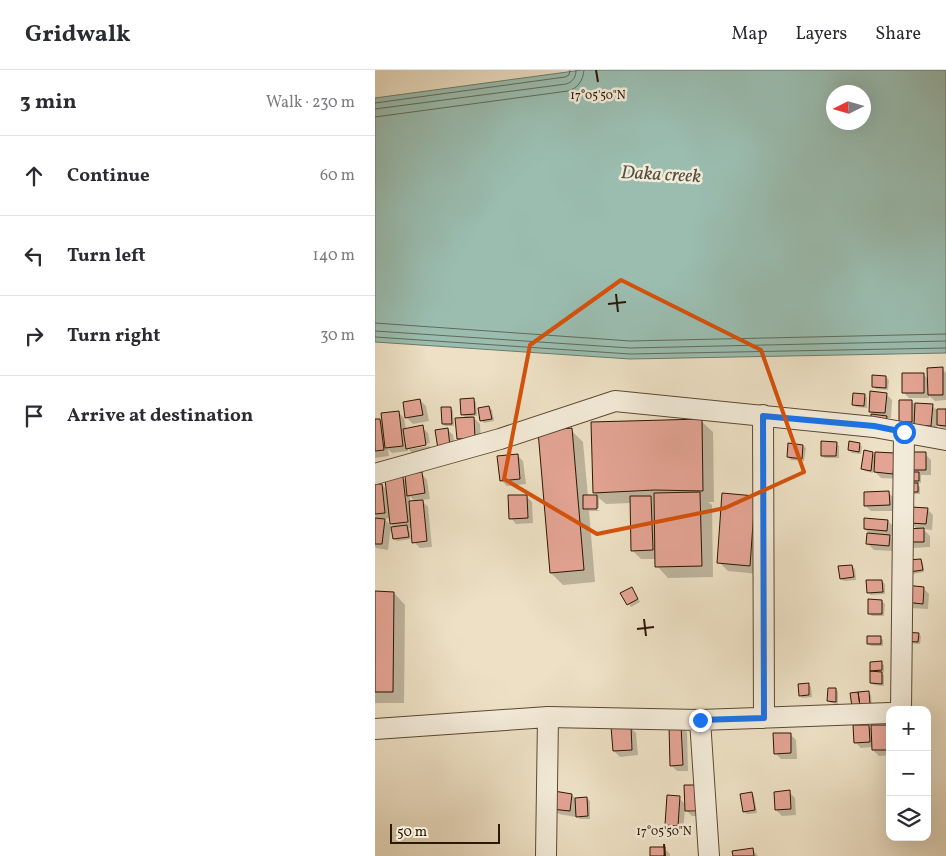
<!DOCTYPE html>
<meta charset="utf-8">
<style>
:root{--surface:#fff;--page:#f7f7f7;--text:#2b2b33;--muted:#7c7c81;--line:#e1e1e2}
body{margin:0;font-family:Vollkorn,serif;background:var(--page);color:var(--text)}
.controls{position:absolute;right:15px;bottom:15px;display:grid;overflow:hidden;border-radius:10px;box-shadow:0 5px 20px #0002}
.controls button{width:45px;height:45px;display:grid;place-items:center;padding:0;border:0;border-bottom:1px solid var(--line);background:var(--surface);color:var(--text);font:25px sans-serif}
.compass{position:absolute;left:451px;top:15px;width:45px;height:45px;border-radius:50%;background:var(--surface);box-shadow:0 5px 20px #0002;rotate:265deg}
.scale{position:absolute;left:15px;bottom:12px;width:110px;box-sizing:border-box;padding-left:5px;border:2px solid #2c1701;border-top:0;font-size:14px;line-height:18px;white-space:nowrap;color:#2c1701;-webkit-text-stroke:4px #f3ebd9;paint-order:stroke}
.stop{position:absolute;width:15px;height:15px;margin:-11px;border:4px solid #1a73e8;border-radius:50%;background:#fff}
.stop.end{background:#1a73e8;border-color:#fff;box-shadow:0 1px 5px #0008}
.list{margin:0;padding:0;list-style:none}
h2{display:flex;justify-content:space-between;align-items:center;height:65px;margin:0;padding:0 20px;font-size:21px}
h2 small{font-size:16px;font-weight:400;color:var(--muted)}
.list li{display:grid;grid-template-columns:32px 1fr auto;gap:15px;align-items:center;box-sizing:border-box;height:80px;padding:0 20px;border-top:1px solid var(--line)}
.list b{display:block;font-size:19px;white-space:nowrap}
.list em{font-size:16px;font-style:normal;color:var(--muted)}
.icon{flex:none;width:28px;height:28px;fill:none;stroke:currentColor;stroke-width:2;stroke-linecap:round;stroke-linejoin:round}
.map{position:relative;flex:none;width:571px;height:786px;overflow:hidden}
header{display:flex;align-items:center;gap:30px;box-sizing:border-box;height:70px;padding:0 25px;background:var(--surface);border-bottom:1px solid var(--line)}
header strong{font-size:24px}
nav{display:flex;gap:28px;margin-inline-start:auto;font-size:18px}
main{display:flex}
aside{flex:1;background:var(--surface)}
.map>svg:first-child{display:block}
</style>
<header>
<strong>Gridwalk</strong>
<nav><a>Map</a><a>Layers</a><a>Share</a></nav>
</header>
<main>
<aside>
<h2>3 min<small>Walk · 230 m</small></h2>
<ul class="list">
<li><svg class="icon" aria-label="ahead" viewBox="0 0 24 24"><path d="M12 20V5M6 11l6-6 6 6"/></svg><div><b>Continue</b></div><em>60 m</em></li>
<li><svg class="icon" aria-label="left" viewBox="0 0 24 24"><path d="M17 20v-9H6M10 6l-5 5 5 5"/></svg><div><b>Turn left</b></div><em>140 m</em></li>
<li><svg class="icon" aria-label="right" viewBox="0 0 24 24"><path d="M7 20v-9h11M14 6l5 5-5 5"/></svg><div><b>Turn right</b></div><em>30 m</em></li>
<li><svg class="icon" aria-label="arrive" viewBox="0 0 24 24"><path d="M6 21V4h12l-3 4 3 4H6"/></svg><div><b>Arrive at destination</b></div></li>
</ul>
</aside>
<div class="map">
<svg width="571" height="786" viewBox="0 0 571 786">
<rect width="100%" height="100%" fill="#ede0c4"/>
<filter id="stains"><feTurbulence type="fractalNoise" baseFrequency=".004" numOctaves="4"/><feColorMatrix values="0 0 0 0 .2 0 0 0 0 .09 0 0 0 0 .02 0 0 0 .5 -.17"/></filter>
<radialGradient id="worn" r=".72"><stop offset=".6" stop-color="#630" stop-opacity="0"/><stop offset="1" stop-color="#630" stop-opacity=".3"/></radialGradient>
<path fill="#9abdb0" stroke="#6e7b6a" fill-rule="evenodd" d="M207 0H571V283L255 289 0 272V28ZM458 22H488V52H458Z"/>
<path fill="#0003" fill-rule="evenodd" d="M567 299 571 303V330L560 331 554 326V328H534L528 322 548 304 553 309Z
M511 307 514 310 513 320 501 319 498 316Z
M511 324 517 330 516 348H512L514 350 497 351 498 344 495 341Z
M490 325 492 328V338L481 337 478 334Z
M98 329 101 332 102 346H97L105 354 106 373 89 374 83 368 92 349 87 344Z
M45 330 51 336 54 351 38 354 32 348 29 333Z
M536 331 542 336H557L562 340 571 341V358L565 357 562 354V362L525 351Z
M114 337 117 340 119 351 109 353 106 350Z
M76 338 78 341 79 356H70L68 354Z
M23 342 29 348 31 360 47 357 53 363 55 373 35 377V379L55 376 56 381 38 384 33 378V381L17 383 13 379 14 386 0 388V350H5L9 354Z
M326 351 338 362 339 432H333L337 435 338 507 293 508 282 496 281 489H266L257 480V433L231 434 224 428V438H214V440H224V441H214L220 512 188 515 176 503 196 360 208 372 213 426H223L219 422Z
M72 359 78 365 81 383 70 384Z
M461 373 464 376V388H450L447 385Z
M484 374 487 377 486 384 477 383 474 380Z
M428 376 431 378 429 391 416 390 413 387Z
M490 382 498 383 501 386 519 384 524 409 506 408 498 400V403L490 401 487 398Z
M550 384 556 390V405H546V413H541L545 417V424H535L540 415 536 411 535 399Z
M142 385 148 391 151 414 132 416 126 410Z
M47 404 52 410 55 429 46 430 53 437 57 477 45 478 39 472 37 458H34L36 469 22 471 19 469 20 458 17 455V453L16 455 15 448 9 449 16 456 13 480 1 478 0 477V416L7 415 12 420 28 408 32 412ZM35 426 40 432H35Z
M514 423 520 429V441H496L490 435Z
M151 426 157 432 158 453 141 454 136 448Z
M379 427 384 504 353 501 344 492Z
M552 439 558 445 557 460 548 459 555 466V477L538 478 532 472 543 460 536 453Z
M513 451 519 457 518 467 515 466 520 472V481L499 480 493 474 496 465 490 459Z
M546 490 548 493 549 502 538 504 535 501Z
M477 496 480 499 481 510 469 511 466 509Z
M507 511 510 514V524L496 525 493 522Z
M531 517 548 518 554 524 553 539 536 538Z
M256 518 265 532 256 537 247 523Z
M0 523H19L30 535 29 633H0Z
M507 531 510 534 509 546H497L494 543Z
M543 564 546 566 545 574 532 573Z
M505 567 508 570V576H496L494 574Z
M496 593H506L509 595V602L507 603 509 605V616L499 615 496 613Z
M433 615 436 617 437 627 427 628 425 625Z
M461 619 463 622V634L456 633 454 631Z
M493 622 496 625 497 637 481 639Z
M306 656 312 662 313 701H302L296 695Z
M493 656 498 660 512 656 515 658V685L504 686 498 680V677L486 678 480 672Z
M255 657 261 663 263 685 245 687 239 681Z
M415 664 421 670 422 689H406L400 683Z
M414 722 420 728 421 745 407 746 401 740 400 723Z
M377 724 379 726 382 743 372 744 369 742Z
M197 725 201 729 212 728 215 731V749H205L201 745V747L184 744 178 738Z
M304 728 315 739V742H327V746H317L310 739 308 762 297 761 291 755Z
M289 778 295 784V786H276Z
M377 779 383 786H359Z"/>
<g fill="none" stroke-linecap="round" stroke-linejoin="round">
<path stroke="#636a58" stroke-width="1" d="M0 33 190 7 194 5 195 0
M0 39 191 14C198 12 201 7 201 0
M0 47 193 21C203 18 208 11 209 0
M0 253 255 271 571 264
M0 261 255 278 571 271
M0 267 255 284 571 278"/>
</g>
<path fill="#e4a494" stroke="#2c1701" d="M568 297V325H553L552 298Z
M527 303H549V323H527Z
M497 305 511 306V318L497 317Z
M495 321 512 323 510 343 494 342Z
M478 323 490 324 489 336 477 335Z
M99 328 100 344 86 345 85 329Z
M45 329 48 345 30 348 28 332Z
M524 330H537V352H524Z
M540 333 558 334 556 356 539 355Z
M114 336 117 349 105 351 103 338Z
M66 337H76L77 354H67Z
M562 339H571V356L562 355Z
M24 341 28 376 10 378 6 343Z
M496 344 512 346 511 353 496 352Z
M99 347 100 368 82 369 80 348Z
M0 349H5L9 380 0 381Z
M327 349 328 421 280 420 218 423 216 352Z
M48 355 51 375 31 379 28 359Z
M73 358 75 377 63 379 60 360Z
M197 358 209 500 175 503 163 361Z
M446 371 462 372 461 386H446Z
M474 371 485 373 484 382 473 380Z
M413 373 428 375 427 389 412 387Z
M489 380 498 382 496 401 486 399Z
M500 382 520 383 518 404 499 402Z
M534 382H551V400H533Z
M143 384 145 409 125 411 122 386Z
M47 402 50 423 32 426 30 405Z
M535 402H544V411H535Z
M28 407 33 452 15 454 10 409Z
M531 413H543V422H531Z
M0 414H7L10 443 0 444Z
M514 421 515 435 489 436V422Z
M325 422 327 496 280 497 279 423Z
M347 423 380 426 375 496 342 493Z
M133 425H152L153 448 134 449Z
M208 425H222V439H208Z
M255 426H276L278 480 256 481Z
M48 430 52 471 37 473 34 431Z
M536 437 553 438 551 454 535 453Z
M0 448 10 449 7 474H0Z
M489 448 513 450 512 461 489 459Z
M32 455 34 467 18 469 16 457Z
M549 458V472H531L530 459Z
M492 463 515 465 514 476 491 474Z
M546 489 548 500 534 502 532 490Z
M477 495 479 507 465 509 463 496Z
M491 510H507L508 522 492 523Z
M530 515 549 517 548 534 529 532Z
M257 517 263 529 252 535 245 523Z
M0 521 19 522 18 622H0Z
M493 529 507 530V544H493Z
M528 562 544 563 543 572 528 571Z
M492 566H506V574H492Z
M507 591V600L495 601V592Z
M495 601 507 602V614L495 613Z
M434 613V625L424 626 423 614Z
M453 618H461V632L452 631Z
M494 621 495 635 485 636 483 622Z
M483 622 485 636 477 637 475 623Z
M294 655H306L308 695 295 696Z
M478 655H494L495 672 479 673Z
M496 655H513L514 680H497Z
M256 656 257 680 238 681 236 657Z
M398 663H416V683L399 684Z
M309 715H321L322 741H310Z
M415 720 416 739 400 740 399 722Z
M179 721 197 724 195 741 176 739Z
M377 722 380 740 368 742 365 724Z
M292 725 305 726 303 756 290 755Z
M212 727 213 746 201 747 200 728Z
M275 777H290L289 786H275Z
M378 778 379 786H358L357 781Z"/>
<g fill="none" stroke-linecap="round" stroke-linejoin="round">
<defs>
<path id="minor" d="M388 345 389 648
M0 404 125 369 240 331 499 357 571 370
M526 640 529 362
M325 650 334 786
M0 659 173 647 325 650 515 643
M171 786 173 647"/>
</defs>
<use href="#minor" stroke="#5c4932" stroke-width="22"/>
<use href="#minor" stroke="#f3ebd9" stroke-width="20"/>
</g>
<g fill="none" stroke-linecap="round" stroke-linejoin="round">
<path stroke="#1a73e8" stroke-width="6" d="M325 650 389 648 388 346 499 356 529 362"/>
</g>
<path fill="none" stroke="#d5520b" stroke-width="4" stroke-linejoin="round" d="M246 210 386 280 429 402 350 438 222 464 129 409 155 275Z"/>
<path fill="none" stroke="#2c1701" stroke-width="2" d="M221 0 223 12M241 224 243 242M233 234 251 232M269 549 271 566M262 559 279 557M289 774 290 786"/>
<g text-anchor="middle" stroke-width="5" stroke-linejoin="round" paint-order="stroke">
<g font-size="19" font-style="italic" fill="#52513e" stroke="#f3ebd9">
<text transform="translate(286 103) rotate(3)" y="7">Daka creek</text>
</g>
</g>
<g font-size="12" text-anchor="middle" fill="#2c1701" stroke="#f3ebd9" stroke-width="5" stroke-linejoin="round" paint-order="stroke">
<text x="223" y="29">17°05'50"N</text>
<text x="289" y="765">17°05'50"N</text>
</g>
<rect width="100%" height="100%" filter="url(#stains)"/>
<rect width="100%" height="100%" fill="url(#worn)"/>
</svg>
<div class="controls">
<button>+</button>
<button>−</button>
<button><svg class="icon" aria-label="layers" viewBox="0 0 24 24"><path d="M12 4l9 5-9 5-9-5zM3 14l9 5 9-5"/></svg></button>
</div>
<svg class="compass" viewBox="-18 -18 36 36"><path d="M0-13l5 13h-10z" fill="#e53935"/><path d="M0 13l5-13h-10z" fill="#7c7c81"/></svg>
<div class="scale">50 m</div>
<div class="stop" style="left:529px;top:362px"></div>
<div class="stop end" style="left:325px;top:650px"></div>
</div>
</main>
